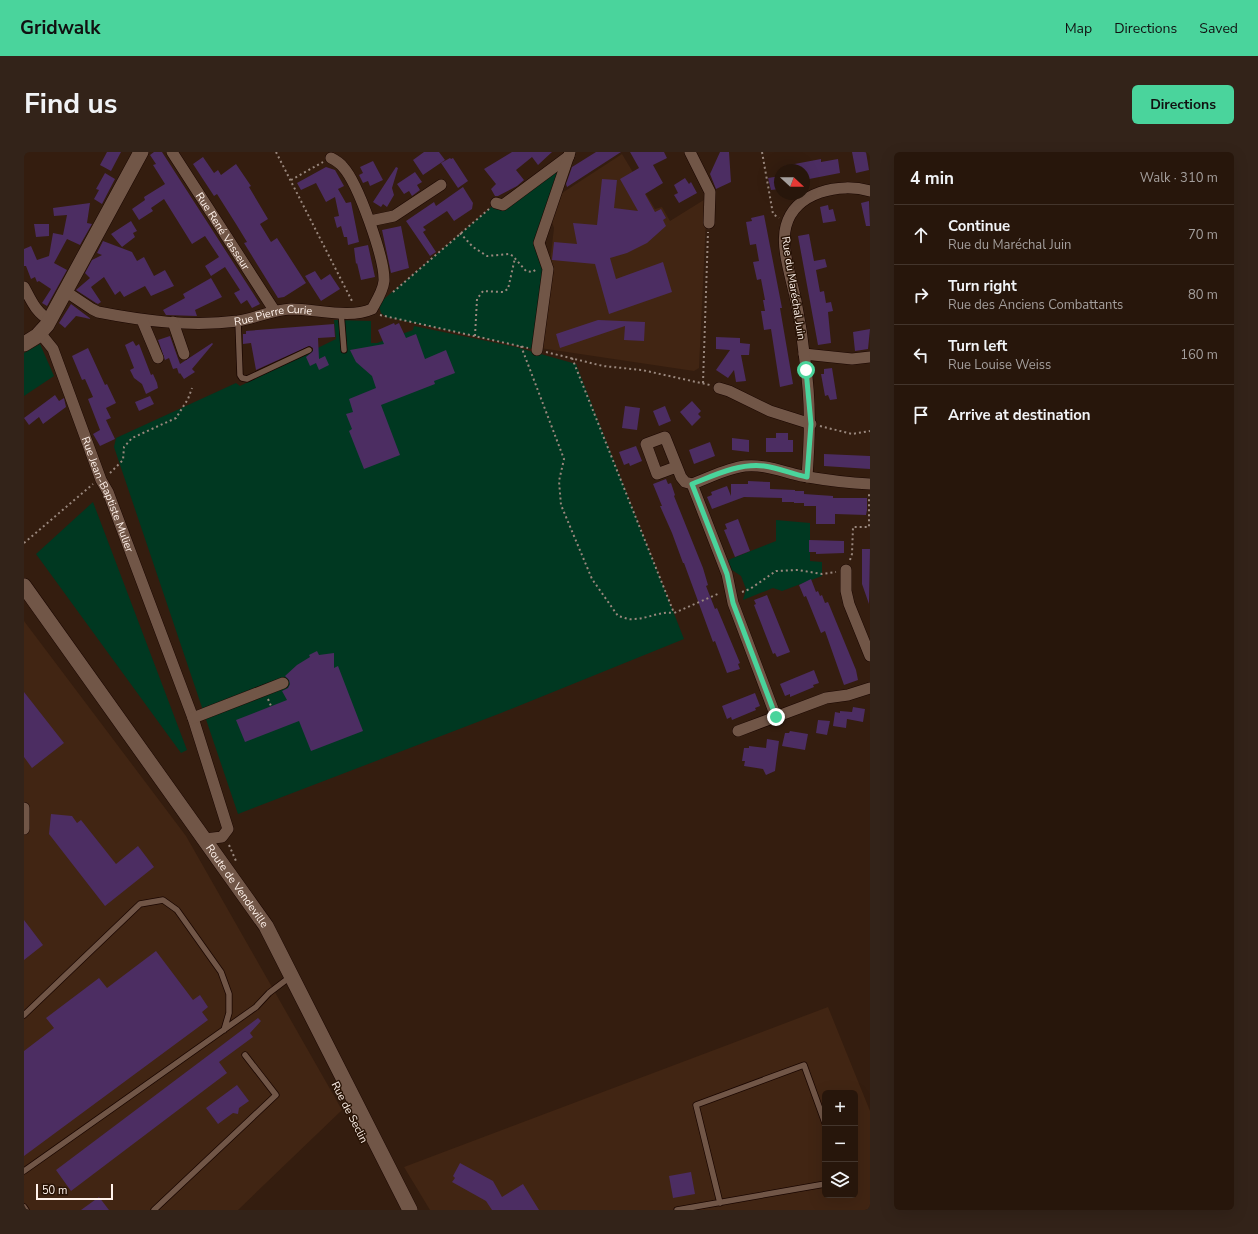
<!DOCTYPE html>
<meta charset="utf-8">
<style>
:root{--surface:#27160b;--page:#332319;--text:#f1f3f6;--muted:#a49f9d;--line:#43352c;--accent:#4ad49c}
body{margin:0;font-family:"Nunito Sans",sans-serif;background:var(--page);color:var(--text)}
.controls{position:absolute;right:12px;bottom:12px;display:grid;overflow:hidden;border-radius:6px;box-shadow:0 4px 16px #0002}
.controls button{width:36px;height:36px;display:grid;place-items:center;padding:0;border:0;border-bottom:1px solid var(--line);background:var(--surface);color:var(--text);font:20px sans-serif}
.compass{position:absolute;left:750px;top:12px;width:36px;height:36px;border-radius:50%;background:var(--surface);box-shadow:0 4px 16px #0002;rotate:111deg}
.scale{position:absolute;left:12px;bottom:10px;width:77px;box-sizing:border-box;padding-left:4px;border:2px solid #fff2eb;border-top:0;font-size:11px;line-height:14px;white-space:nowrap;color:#fff2eb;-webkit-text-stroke:3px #291406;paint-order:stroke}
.stop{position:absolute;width:12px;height:12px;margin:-9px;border:3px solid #4ad49c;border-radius:50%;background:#fff}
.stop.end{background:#4ad49c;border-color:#fff;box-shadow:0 1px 4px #0008}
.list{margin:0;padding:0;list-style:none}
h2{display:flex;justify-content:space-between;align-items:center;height:52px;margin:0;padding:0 16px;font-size:17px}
h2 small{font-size:13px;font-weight:400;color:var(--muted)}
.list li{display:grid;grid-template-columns:26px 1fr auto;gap:12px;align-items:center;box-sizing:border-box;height:60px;padding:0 16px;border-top:1px solid var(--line)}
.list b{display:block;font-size:15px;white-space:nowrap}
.list p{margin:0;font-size:13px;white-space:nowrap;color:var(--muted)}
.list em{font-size:13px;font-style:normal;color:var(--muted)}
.icon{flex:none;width:22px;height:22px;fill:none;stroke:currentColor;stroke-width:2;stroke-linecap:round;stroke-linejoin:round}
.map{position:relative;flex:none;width:846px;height:1058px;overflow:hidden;border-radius:6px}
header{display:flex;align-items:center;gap:24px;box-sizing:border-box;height:56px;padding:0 20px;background:var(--accent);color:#111}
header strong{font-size:19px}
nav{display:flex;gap:22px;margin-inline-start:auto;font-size:14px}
.intro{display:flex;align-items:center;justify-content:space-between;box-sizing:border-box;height:96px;padding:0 24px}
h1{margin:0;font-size:28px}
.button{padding:10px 18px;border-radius:6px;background:var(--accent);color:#111;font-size:14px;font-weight:700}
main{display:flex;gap:24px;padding:0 24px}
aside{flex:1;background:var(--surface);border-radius:6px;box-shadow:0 4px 16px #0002}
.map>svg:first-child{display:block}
</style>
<header>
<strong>Gridwalk</strong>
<nav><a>Map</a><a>Directions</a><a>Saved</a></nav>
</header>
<div class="intro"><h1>Find us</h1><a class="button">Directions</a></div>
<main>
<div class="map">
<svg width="846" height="1058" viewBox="0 0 846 1058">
<rect width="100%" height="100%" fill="#341d0f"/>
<path fill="#412513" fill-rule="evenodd" d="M598 2 631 57 638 55 646 69 683 46 675 216 670 219 516 196 530 76 526 65 535 43Z
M0 469 162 684 318 958 214 1058H0Z
M804 855 846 959V1058H406L380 1015ZM801 941H831V1043H801Z"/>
<path fill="#003821" d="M545 4 515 91 524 117 513 198 362 165 357 161 355 154 360 147 472 51Z
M310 168 347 169V191H353L389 178 390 174 492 195 552 212 660 487 477 561 214 662 90 295 92 286 212 231 216 234 312 187Z
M16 192 30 224 0 244V201Z
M69 350 163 598 157 601 12 402Z
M752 368 786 371V409L798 410V424L758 439 749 436 719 448 722 437 717 424 708 418 704 408 752 389Z"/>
<path fill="#4c2d62" d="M83 0H97L87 19 76 13Z
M130 0H138L236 152 228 156 223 148 217 152 210 141 216 138 201 115 187 124 181 114 195 105 181 84 168 92 140 47 127 56 129 59 115 68 108 57 121 48 120 45 141 32 129 13 132 12 126 3Z
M400 0H415L421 8 399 23 389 8Z
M488 0H528L514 13 508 5 492 18 500 28 493 34 474 44H471L467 37 472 32 460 17Z
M572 0H597L543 35 542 32 548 15Z
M606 0H640L643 6 629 13 639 31 621 42 631 60 637 57 642 66 639 68 642 74 623 91 603 101 586 106 592 127 639 110 648 140 585 162 571 112 528 108 530 90 553 92 549 71 573 73 578 27 593 28 590 56 614 59 596 27 615 16Z
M696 0H705L707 30 692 37 686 22Z
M828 0H842L845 18 832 21Z
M179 5 190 21 194 18 197 23 212 12 227 34 225 35 244 67 236 72 247 90 253 86 282 131 260 145 254 146 220 91 223 90 212 72 193 42 190 44 169 12Z
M426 6 427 7 429 6 444 29 434 36 417 11Z
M797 7V10L814 7 816 21 780 28V18H760V14Z
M349 9 359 28 346 34 344 29 339 31 335 23 339 21 336 15Z
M302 15 311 18 320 34 314 37 322 51 327 50 335 90 324 93 323 85H320L317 74 313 76 310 65 315 64 311 45 302 50 292 31 277 38 273 31Z
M372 15 374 16 368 36 370 43 363 55 359 52 357 55 349 50Z
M391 20 398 30 393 33 396 38 388 44 385 39 380 42 373 32Z
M81 21 91 27 78 52 70 47 75 38 72 37Z
M756 24V37L747 38 744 26Z
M661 26 665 32 667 30 673 41 655 51 650 43 654 41 650 33Z
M439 35 449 51 448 57 430 69 423 59 399 75 402 78 399 80 412 100 406 104 382 69 410 50 412 54Z
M845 49 846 74H842L837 51Z
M66 51 63 71 68 72 56 93 43 87 30 111 43 118 23 154 18 151 27 137 15 129 13 130 11 125 7 127 2 114H0V97L7 94 13 108 25 104 29 81 39 83 43 63 30 64 29 56Z
M804 53 805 58 809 57 812 69 799 71 796 55Z
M740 63 758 156H756L769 232 756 235 747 177 740 178 737 159H741L739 148H741L737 127 733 128 729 110 735 109 732 92 726 93 722 70 728 69 727 66Z
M107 69 113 79 109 81 111 85 98 95 87 82Z
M10 72H25V84L12 85Z
M377 74 385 116 367 121 358 78Z
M785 82 790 109 801 107 803 115 792 118 796 140 800 139 802 151 807 150 809 159 804 160 807 191 794 193 774 84Z
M79 89 108 100 113 109 120 105 130 124 141 118 150 134 127 144 121 134 100 145 96 139 91 143 80 125 67 135 77 150 74 152 72 151 52 138 66 126 61 121 68 108 78 103 73 101Z
M344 93 351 125 337 128 333 111 332 112 330 96Z
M291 119 297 128 306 122 316 137 297 149 281 124Z
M187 126 198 145 171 158 173 164 142 163 139 158 161 146 159 142Z
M47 152 67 167 52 164 41 176 35 171Z
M574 168 621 170 620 189 600 188 601 174 536 196 532 182Z
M370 171 371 173 375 171 382 186 392 182 401 207 422 198 431 221 410 229 411 232 357 253 376 303 340 317 325 279 328 277 322 262 329 260 325 247 352 236 348 224 332 210 326 198 360 192 354 178Z
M310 172 311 185 294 186 295 207 301 204 305 213 295 218 292 211 286 214 282 205 289 199V196L285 194 232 218 227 191 219 192V182H222V179Z
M846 177 844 197 831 199 829 180Z
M146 184 156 212 188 191 189 192 168 217 171 220 160 227 156 221 155 222 153 216 149 217 145 206 141 208 134 188Z
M692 185 716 186V191L726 192 725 203H717L722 229 712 230 710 218 704 226 692 218 706 198 692 197Z
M109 189 112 194 115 192 127 223 129 222 133 231 134 236 122 242 118 232 110 226 106 218 110 216 101 193Z
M64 196 81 233 83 232 92 251 82 256 87 266 82 268 91 287 76 294 69 282 76 278 64 247 69 245 61 227 58 228 48 204Z
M808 216 813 247 806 248 804 243 801 244 797 222H800V217Z
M31 243 35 249 40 246 42 255 19 272 15 265 5 273 0 266Z
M126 244 130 252 115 259 111 250Z
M668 249 677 259 674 262 677 265 668 274 656 260Z
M601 254 616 256 613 278 598 276Z
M641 254 647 269 635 274 629 259Z
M752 281H764V288H769V300H742V286H752Z
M708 286 725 288V300L708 298Z
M686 290 691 304 670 312 665 298Z
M612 294 618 309 606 314 605 311 600 313 595 300Z
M800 302 846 304V317L800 314Z
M642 327 644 332 647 331 651 343 650 344 679 416 684 433 682 434 691 457 693 456 716 511 714 512 716 517 703 521 691 489 689 490 660 411H659L648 381 636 354H638L629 332Z
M724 329 746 330V337L771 338V339H780V342L809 344V346H843V358L842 363 811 362V372H792V354H780V351H770V350H758V346L720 345 688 357 683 345 688 343 687 340 703 334 707 344V332H724Z
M714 367 726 399 711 405 700 378 703 377 701 372Z
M785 388 820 389V401L792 402V400H785Z
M838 397H846L845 452 838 432Z
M787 427 792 440 794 439 796 444 798 443 801 451 804 450 832 518 834 528 820 533 801 479 797 481 782 444 780 445 775 433Z
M743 443 766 500 753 505 751 501 749 502 730 453 732 452 730 448Z
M293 499 295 503 310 501V516L314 514 339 579 287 599 275 569 221 590 212 568 263 548 258 539 264 536 266 532 265 528 261 524 273 513 286 505 285 503Z
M790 518 795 531 789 533 790 535 766 545V542L761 544 756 532Z
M0 540 40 591 8 616 0 605Z
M731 541 736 554 731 556 732 558 708 568 707 565 703 567 698 554Z
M829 555 841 557 839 570 823 567 822 576 809 574 811 560 816 561V559L828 560Z
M794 568 806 569 803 583 792 581Z
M766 579 784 582 781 598 758 594 761 581H765Z
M743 587 755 589 751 619 742 623 739 617 720 614 721 609H718L720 596H725V594L742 596Z
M27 662 48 664 53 671 57 668 92 712 114 694 130 715 81 754 25 682Z
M0 768 19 793 0 808Z
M132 799 169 848 176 843 184 855 178 860 184 868 0 1004V899L30 876 22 866 75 826 83 836Z
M234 866 237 869 226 881 229 885 195 910 203 921 47 1039 32 1018Z
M213 933 225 949 215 956 214 962 209 961 194 972 182 956Z
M436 1011 469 1029 478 1045 499 1032 515 1058H468L462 1049 428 1030 431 1026 429 1024Z
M667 1020 671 1042 649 1046 645 1024Z
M75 1045 85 1058H57Z"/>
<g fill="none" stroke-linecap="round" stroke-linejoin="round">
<defs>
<path id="lane" d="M317 160 320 198
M214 169 216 223 218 226 223 227 285 198
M0 863 116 752 139 748 153 758 197 820 205 842V861L200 878
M0 1019 232 855 245 841 266 825
M696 1051 672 953 780 913 801 971
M0 1055 2 1058
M130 1058 252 943 221 903
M653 1058 801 1032"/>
<g id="street">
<path id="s1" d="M148 0 250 158"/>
<path d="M666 0 686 40 685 71"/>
<path d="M472 51 479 53 545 4"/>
<path d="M346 69 370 64 417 33"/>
<path d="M0 135C7 148 12 161 26 168"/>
<path id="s2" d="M41 139 68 157 74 160C120 169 167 175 214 169 232 166 248 158 267 157 292 157 326 167 348 157 353 148 359 139 360 129 361 107 334 31 319 15 316 11 311 8 307 6"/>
<path d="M118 168 134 206"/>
<path d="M149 170 160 202"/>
<path id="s3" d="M16 181 29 197 77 328 84 340 169 566 204 677 198 685 181 687"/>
<path d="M513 198 524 117 515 91 546 0"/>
<path d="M780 202 828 207 846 205"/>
<path d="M695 236 705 239 746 259 787 272"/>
<path d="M652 315 633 322 622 292 641 285 657 325 661 330 668 332 703 422 709 451 752 565"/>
<path d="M783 325C786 283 787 251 781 209 779 189 776 169 772 149 768 128 756 95 762 74 771 40 816 30 846 39"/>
<path d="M668 332C685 326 703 316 721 314 741 312 759 320 778 324 801 328 823 331 846 332"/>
<path d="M822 418V439L825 452 846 504"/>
<path d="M169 566 259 531"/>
<path d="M714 579 802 546 824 543 846 536"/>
<path d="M0 656V677"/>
</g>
<g id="secondary">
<path d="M0 192 13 184 23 173 117 0"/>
<path id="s4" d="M0 434 242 774 386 1058"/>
</g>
</defs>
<use href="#lane" stroke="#1a0600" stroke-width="7"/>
<use href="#street" stroke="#1a0600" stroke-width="12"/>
<use href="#secondary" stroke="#1a0600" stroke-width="16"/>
<path stroke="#99877d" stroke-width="2" stroke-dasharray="2 3" stroke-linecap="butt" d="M252 0 329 151
M738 0 749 62 755 66
M267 28 299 10
M436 81 449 95 463 104 485 102 489 104 502 119 508 120 513 117
M369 140 465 57
M356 163 504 196
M451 184 453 147 459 139 479 140 484 137 491 106
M497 194 540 307 535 329 537 353 568 427 594 464C599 465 604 468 609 467 624 467 635 459 650 461
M522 200 579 214 618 218 686 233
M548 206 650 461 696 441
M679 231 684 80
M796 274 828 282 846 279
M86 321 99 308 100 295 108 286 152 266 164 247 168 236
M0 391 69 332
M826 408 828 402 829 375H845V342
M718 440 726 437 752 419 774 418 798 422 812 420
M244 547 247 554
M205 693 212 709"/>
<use href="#lane" stroke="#715647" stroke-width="5.5"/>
<use href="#street" stroke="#715647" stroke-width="11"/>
<use href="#secondary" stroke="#715647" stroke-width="15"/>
</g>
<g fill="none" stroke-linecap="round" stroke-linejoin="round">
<path stroke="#4ad49c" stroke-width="5" d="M752 565 709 451 703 422 668 332C691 323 715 311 740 314 755 316 768 322 783 325L787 272 782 218"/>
</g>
<g text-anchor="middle" stroke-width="3" stroke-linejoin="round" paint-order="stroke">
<g font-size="11" fill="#fff2eb" stroke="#291406">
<text dy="4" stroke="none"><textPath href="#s1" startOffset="94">Rue René Vasseur</textPath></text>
<text transform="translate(770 136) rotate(81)" y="4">Rue du Maréchal Juin</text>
<text dy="4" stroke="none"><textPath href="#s2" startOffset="216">Rue Pierre Curie</textPath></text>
<text dy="4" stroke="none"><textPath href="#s3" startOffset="176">Rue Jean-Baptiste Mulier</textPath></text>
<text dy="4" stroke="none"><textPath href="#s4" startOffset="368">Route de Vendeville</textPath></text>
<text transform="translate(326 960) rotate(63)" y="4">Rue de Seclin</text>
</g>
</g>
</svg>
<div class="controls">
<button>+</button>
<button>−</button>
<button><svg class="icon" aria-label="layers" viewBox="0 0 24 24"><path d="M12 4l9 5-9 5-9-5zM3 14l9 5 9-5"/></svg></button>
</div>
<svg class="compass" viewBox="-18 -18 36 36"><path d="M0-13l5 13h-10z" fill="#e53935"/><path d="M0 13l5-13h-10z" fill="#a49f9d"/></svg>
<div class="scale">50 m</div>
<div class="stop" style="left:782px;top:218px"></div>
<div class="stop end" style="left:752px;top:565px"></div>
</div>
<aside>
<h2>4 min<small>Walk · 310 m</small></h2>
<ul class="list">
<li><svg class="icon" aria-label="ahead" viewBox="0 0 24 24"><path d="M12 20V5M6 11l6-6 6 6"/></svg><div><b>Continue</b><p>Rue du Maréchal Juin</p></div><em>70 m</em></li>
<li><svg class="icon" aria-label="right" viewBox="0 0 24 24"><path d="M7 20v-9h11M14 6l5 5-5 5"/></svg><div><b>Turn right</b><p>Rue des Anciens Combattants</p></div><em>80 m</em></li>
<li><svg class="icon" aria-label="left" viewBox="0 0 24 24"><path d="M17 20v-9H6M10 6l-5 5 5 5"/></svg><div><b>Turn left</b><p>Rue Louise Weiss</p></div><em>160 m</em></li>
<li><svg class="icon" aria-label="arrive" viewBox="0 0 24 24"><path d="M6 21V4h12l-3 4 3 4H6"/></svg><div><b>Arrive at destination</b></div></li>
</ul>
</aside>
</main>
